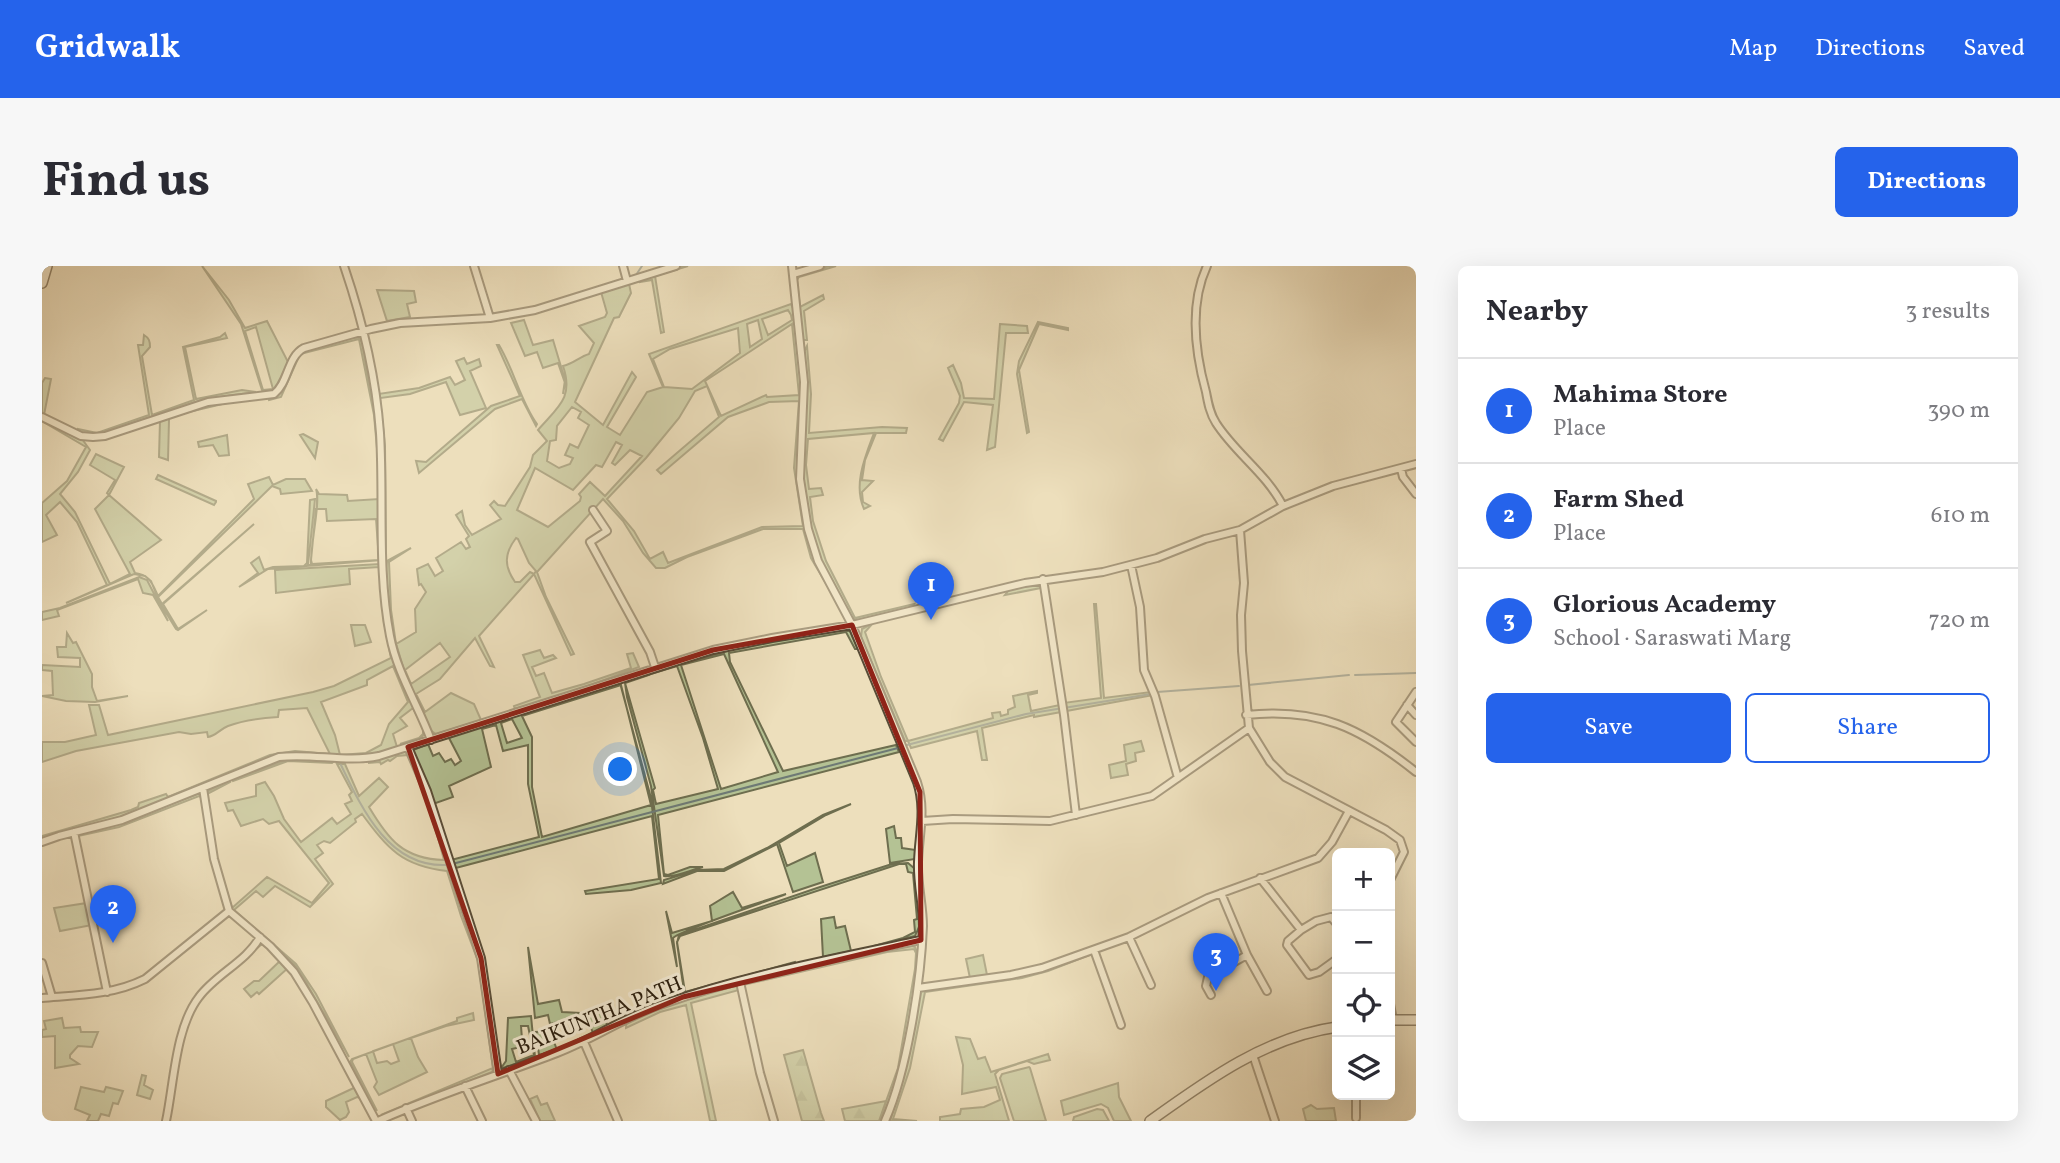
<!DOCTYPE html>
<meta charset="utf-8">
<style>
:root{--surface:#fff;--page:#f7f7f7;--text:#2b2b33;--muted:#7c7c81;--line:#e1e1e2;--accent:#2563eb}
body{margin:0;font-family:Vollkorn,serif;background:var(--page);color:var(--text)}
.controls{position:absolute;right:21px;bottom:21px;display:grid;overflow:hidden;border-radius:10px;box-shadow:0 7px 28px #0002}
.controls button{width:63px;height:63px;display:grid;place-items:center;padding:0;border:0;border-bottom:2px solid var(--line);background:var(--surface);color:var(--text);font:35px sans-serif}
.you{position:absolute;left:579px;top:504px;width:24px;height:24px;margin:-18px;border:5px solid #fff;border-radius:50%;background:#1a73e8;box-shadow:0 0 0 10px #1a73e833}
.badge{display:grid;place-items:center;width:46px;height:46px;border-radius:50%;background:var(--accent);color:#fff;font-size:23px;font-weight:700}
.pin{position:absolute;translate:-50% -58px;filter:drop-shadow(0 2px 4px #0008)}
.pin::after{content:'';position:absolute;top:37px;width:24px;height:21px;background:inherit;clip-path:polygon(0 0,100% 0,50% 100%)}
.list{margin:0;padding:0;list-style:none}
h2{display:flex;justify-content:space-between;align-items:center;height:91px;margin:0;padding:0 28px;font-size:30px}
h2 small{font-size:23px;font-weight:400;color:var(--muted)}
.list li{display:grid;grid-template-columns:46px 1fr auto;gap:21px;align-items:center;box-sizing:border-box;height:105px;padding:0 28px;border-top:2px solid var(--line)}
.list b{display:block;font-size:26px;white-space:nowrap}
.list p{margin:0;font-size:23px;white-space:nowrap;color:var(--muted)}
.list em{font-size:23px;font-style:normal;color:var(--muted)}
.actions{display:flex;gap:14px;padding:21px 28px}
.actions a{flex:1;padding:16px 0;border:2px solid var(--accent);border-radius:10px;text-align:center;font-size:24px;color:var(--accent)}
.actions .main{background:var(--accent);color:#fff}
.icon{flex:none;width:38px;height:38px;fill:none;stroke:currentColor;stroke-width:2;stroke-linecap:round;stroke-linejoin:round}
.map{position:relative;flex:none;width:1374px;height:855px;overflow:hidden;border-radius:10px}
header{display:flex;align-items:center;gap:42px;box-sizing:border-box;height:98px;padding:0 35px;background:var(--accent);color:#fff}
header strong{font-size:33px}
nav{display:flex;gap:38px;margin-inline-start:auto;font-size:24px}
.intro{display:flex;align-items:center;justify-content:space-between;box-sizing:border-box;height:168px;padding:0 42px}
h1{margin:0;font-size:49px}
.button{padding:18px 32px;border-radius:10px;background:var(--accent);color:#fff;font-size:24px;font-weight:700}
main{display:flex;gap:42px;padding:0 42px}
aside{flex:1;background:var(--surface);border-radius:10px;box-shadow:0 7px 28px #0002}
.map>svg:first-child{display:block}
</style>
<header>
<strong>Gridwalk</strong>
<nav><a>Map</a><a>Directions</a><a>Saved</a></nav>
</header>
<div class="intro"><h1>Find us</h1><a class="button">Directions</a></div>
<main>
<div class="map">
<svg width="1374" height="855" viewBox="0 0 1374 855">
<defs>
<pattern id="forest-firs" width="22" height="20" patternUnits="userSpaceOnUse" patternTransform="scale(1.75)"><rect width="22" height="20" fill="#b4c294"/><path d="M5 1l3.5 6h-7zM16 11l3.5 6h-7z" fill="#9ba67e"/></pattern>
</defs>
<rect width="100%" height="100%" fill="#eddfbc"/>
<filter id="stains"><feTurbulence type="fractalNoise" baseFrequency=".00286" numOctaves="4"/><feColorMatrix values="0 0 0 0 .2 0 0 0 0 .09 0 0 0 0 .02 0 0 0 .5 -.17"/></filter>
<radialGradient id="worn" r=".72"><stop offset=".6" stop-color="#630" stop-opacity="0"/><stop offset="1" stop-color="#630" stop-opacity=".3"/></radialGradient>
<path fill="#b4c294" stroke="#6e6e4f" stroke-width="2" fill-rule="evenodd" d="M160 0 187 34 203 62 225 55 246 96 234 123 224 126 220 124 199 58ZM214 61 231 123 221 124 203 65Z
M639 0H646L613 10 622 66 619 67 610 14 598 16V14Z
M786 0H794L757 11 755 14 758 41 781 29 782 33 762 45 765 74H760L753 14 758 10Z
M592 15 587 18 589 27 577 51 572 52 533 136 561 159 590 106 594 111 565 161 578 169 605 126 621 121 607 88 749 38 752 44 759 115 755 196 760 242 789 326 769 292 761 263H721L645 291 623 302H614L601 287 581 255 561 233 495 306 504 331 532 388 529 389 492 308 437 370 452 401 448 400 433 372 398 413 374 428 383 446 409 427 432 438 439 454 394 468 388 464C365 414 351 384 346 328 345 317 343 306 345 295L369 282 347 296 349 344 354 378 374 366 373 343 384 326 379 318 377 319 375 303 386 298 393 310 401 305 394 292 419 276 424 283 428 281 424 273 427 270 414 249 420 245 423 259 430 269 459 253 448 239 452 235 456 239 463 240 488 201 491 189 505 175 496 164C516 141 532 132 521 100 533 97 537 91 547 88L552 77 537 60 563 51 565 47 559 26ZM746 44 749 49 750 54 726 69 720 53ZM716 54 720 73 708 81 705 58ZM750 58 757 129 725 131 724 129 679 150 663 115ZM696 62 698 87 650 123 622 121 611 93 628 83ZM665 120 677 151 615 204 619 208 686 151 727 136 757 135 752 202 761 260 720 261 626 297 621 286 608 293 592 265 565 233 604 192 637 152 653 125ZM530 141 539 146 536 152 547 159 536 182 528 178 523 189 531 192 528 198 517 202 505 195 508 175 514 174 515 160ZM574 176 580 179 570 197 573 199 588 184 600 190 563 230 548 216 537 228 539 231 538 235 506 261 475 244 493 202 531 224 554 199 560 201ZM474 272 476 273 487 297 494 305 492 308 488 306 478 316H473C462 300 462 288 474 272ZM398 377 408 391 369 418 363 404Z
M335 24 372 25 374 36 365 38 368 51 345 55Z
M482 54 491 79 511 74 523 114 521 128 523 117 516 97 501 102 495 86 483 90 469 57Z
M996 56 1026 62V64L997 58 977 104 987 166 985 167 975 108 977 95Z
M958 58 985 60 986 67H964L953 181 945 184 951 139 922 136 901 175 897 173 917 137 918 130 906 102 911 99 919 117 922 132 952 133Z
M183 67 185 72 143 81 154 133 200 124 214 126 163 133 58 168H43L36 165V163L55 167 107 149 96 79H101L102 69C107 72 108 75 108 81L100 90 110 149 152 134 141 81 178 71Z
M317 71 320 76C328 120 336 161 337 205L332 149 317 73 258 88 239 131 227 134 226 131 197 134 130 150 158 140 235 129C246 119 245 104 253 93 262 80 301 73 317 71Z
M455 79H457C472 104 479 136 495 158L494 160 480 133 453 143 377 207 374 195 384 196 449 140 478 130Z
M765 80 769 128 767 167 840 161 865 162 864 167H834L823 194 820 214 831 215 820 226 821 236 828 240 822 243C811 219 823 191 832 167L766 173 764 199 767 223 779 222 781 229 768 231 771 255 784 295 813 352 872 338 870 341 816 354 810 352 780 297 767 254 760 201 765 130 762 86Z
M422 92 425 98 437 93 439 100 428 105 444 142 418 149 404 116 368 128 338 132 343 180 344 291 336 128 377 122 408 111 413 119 423 114 414 95Z
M3 112 9 113 2 149 0 148V117Z
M124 150 127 154 126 194 117 191 118 155Z
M0 155 40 173 48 184 36 206 18 228 33 246 68 318 88 308 53 243 67 229 65 227 73 214 48 199 54 188 82 201 67 229 119 274 88 296 93 307C108 309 110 317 116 330L212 233 206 218 227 211 231 219 244 213H263L270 225 239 228 238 223 230 220 116 331 120 338 212 258 121 338 136 363 165 344 136 364 134 363 118 337 109 315 103 310 92 308 24 337 65 319 35 256 18 236 4 249 15 269 0 276V237L25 215 44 181Z
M261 168 276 176 273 192 258 169Z
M185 169 187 189 177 190 171 179 157 181 156 176Z
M116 209 174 235V236L172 239 114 213Z
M274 223 277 228 305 229 306 235 337 233 339 294 226 303 197 321 216 307 209 297 217 291 222 304 231 301 262 300 265 297 268 234 273 233 266 299H269C268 280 279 235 274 223ZM274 243H284L285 255 334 253 337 294 270 298 269 294Z
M338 298 347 374 383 465 380 472 358 478 377 472 381 468V462L371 442 358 452 365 460 351 468 355 481C343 486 330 489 317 490 289 492 260 483 233 490L85 549 0 573V570L89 544 96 541 97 537 124 528 126 531 228 489 253 485 288 488 265 442 237 444 236 451C219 452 202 454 186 460 178 463 174 470 166 471L165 466 149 468 137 466 34 485 0 496V476H23L54 469 47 439H57L66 469 271 426 292 420 349 392 342 356 337 301 307 303 308 318 234 327 233 304ZM351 400 366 436 347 458 339 479 324 487 298 489 293 469 279 436 325 419V414Z
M97 311 105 314 126 355 111 329 101 327 96 313 15 344 17 350 0 354V346L18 342Z
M1004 315 1022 437 1059 432 1052 338H1054L1062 432 1109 426 1111 429 992 451V449L940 462 945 494H940L935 465 869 482 866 475H863L819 371 820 363 831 357 823 366 839 411 866 475 951 452 950 447 958 446 959 450 966 448V444L973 441 971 430 995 425V427L986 429 989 445 1018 439 999 322 963 329 967 324Z
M309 359H323L329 376 313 380Z
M793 364 808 365 816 383H813L804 366 687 387 688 396 741 505 854 479 857 486 616 549 622 608 626 609 648 601H661C651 603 633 612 622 610L609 520 585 431 583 417V415L606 407 607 409 583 417 613 522 611 524 614 538 676 523 661 472 635 400 609 408 610 405 703 380ZM682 388 736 506 679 523 639 399Z
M25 367 31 377 34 376 50 408V421L55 435 86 430 53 436 24 435 0 430 11 429 10 405 0 404V399L38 401V392L16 391 15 381H24Z
M498 384 502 392 511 389 514 392 490 401 494 410 502 407 510 427 542 418 589 402 585 388 591 387 597 401 538 423 473 443 472 440 498 431 481 389Z
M578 417 609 532 619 617 589 624 544 628 543 625 617 613 610 550 410 603 409 594 497 571 486 518V479L461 485 454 459 440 463 449 501 407 520 411 531 391 538 371 484 386 478 391 490 397 487 403 496 409 493 413 499 419 495 406 470ZM579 419 609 539 500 571 490 521V471L480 450ZM470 453 480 472 465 477 459 457Z
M1099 475 1102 485 1093 487 1094 495 1084 498 1086 509 1069 512 1067 499 1084 495 1082 479Z
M361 485 366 487 385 527 404 594 436 687 452 801 450 806 339 849 451 802 436 695 419 650 405 605C360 600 346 583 320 548L313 553 314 556 288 577 282 575 275 579 281 587 273 593 291 618 268 641 233 620 221 631 214 625 192 644 254 698 274 728 307 791 255 701 188 643 173 590 164 526 187 514 188 516 165 528 174 589 190 642 225 611 270 637 287 617 237 555 227 558 221 553 199 560 191 544 186 545 183 537 214 530V519L223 516 232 530 242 553 259 576 290 552 295 558 309 548 303 538 310 535 307 529 310 526 295 498H303L317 530 337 512 346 521 327 541C346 573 361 593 402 594L384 527 366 489 355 490 348 495 346 494 339 498 338 496 327 497V496Z
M246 493 292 495 290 497 246 495 191 515 190 513Z
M158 527H160L168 582 159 531 157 530 77 561 36 570 81 556Z
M809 538 784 549 737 577 745 600 773 587 781 616 751 626 735 578 682 605H655L621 618 622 614 655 604 682 603 725 582 781 549Z
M852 560 854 572H859L860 582 874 584 873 593 848 597 844 563Z
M866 597 873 603 878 659 873 670 832 680 861 672 873 666 872 654 875 653 871 607 866 606 864 598H857L638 670 635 676 643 726 753 696 754 698 646 728 642 725 635 677 637 669 775 622 850 598Z
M691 626 700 642 744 628C729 634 636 665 631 672L635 701 624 645 630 667 670 655 668 640Z
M45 637 50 659 18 665 12 642Z
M792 651 794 662 803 660 809 685 781 691 779 653Z
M220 676 255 706 273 733 322 828 319 832 315 831 304 836 307 846 304 851 298 854 284 841V835L316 820 247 701 217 728 215 726 209 731 202 723 212 715H217L240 693 220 678 203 692Z
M1076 678 1006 705 980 712 883 726 868 802 851 853 875 855H848L862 807 878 725 980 709Z
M867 679 873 681 876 689C870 745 862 803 839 855H837L856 802 873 703 874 687 872 683 845 686 701 719 796 694Z
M486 681 496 738 517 734 520 746 539 747 561 742 565 759 551 767 545 751H536L508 758 506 749 493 752Z
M941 689 945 709 928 712 924 693Z
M693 720 698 722 697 724 649 737 674 855H668L644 739 618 746 584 762C584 760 584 758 585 756 594 744 675 725 693 720Z
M431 747 432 754 404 760 369 772 376 791 385 806 337 829 332 821 335 816 324 788 311 793 310 796 335 845 308 796 310 793 415 755V752ZM351 778 357 795 349 798 345 795 335 797 331 785Z
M489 750 493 791 458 803 455 798 453 772 459 802 464 795 466 752ZM479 760H486L492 789 474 796 470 783 483 780V774L480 773Z
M20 752 22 762 38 761 39 766H56L50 781 36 780 28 789V792L37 798 13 802V770L0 771V764L4 763 2 755Z
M508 765 515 784 497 789 494 766Z
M914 771 928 773 936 793 943 791 949 806 1006 788 1008 794 992 798 985 795 957 804 953 808 967 855H898V851L918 848 919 843 942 841 958 834 954 821 920 828 921 799Z
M987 801 988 802 1004 855H972L958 812 960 808Z
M100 809 104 810 102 819 111 824 108 833 95 829Z
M1076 817 1077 831 1089 855H1072L1066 842 1059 838 1022 849 1019 835Z
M39 821 62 826 64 821 81 825 76 838 71 837 67 850 59 848 56 855H45L48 849 33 843Z
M495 830 499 839 505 837 513 855H498L488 833Z
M1269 839 1275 843 1292 842 1294 855H1264L1261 843Z
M1055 843 1061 844 1067 855H1031L1032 851Z"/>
<path fill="url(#forest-firs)" stroke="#6e6e4f" stroke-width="2" d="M761 784 779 847 782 855H760L742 789Z
M844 835 837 855H803L800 843Z"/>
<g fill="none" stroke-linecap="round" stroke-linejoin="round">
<path stroke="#6e7a75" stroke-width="2" d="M594 9 600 0
M1313 409 1374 407
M1206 419 1307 409
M1115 426 1197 420
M865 479 984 448 1109 428
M299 499C320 543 347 602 405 599
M410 598 856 482"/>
<defs>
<path id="street" d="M302 0C320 53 334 111 338 167 342 234 335 303 348 370 355 407 376 439 389 474
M432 0 448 52
M581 0 585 15
M750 0 762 116 758 213 766 263 776 295 810 359 875 516C884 543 877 568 876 596 875 617 881 639 881 660 879 716 865 805 843 855
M1165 0C1147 39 1153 86 1164 126 1166 137 1168 148 1174 157 1193 187 1224 207 1241 240
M751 8 778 0
M0 151 39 170 51 171 63 170 166 136 232 128C247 116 245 91 262 82L329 63 358 57 448 52 493 44 634 0
M1359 203 1361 211 1374 228
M551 244 565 265 548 276 608 386 613 401
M1198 264 1202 317 1199 349 1200 385 1207 462 1228 496 1243 511 1344 564 1358 574 1362 586 1348 614
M1089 299 1098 341 1102 404 1113 430 1136 512
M1001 313 1022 449 1034 549
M1374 426 1354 456 1374 476
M1365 439 1374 449
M1204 449C1276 441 1319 462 1374 506
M366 481 385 525 439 692 456 808
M161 522 172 593 187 645 228 680 252 706 271 737 334 855
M880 555 911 553 1008 555 1110 530 1207 462
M32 566 65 726
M0 576 17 570 80 554 237 491C271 487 304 497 337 490L671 384 730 372 810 359 983 317 1061 306 1115 292 1163 273 1198 264 1241 240 1291 220 1374 198
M1218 612 1259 664 1274 655 1289 651 1295 658
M1259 664 1246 675 1245 679 1267 709 1277 706 1295 693
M1087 671 1109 719
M1052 684 1079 759
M1205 689 1225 725
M0 697 10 731
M698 716 718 807 732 855
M876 722 969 709 1000 702 1087 671 1166 632 1276 592 1290 576 1307 545
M1169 729 1164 720 1166 711 1205 689 1179 627
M0 732C36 729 71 729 103 713L187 645
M1348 738 1351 754
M542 776 576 855
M1211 789 1233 855
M467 804 494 855
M423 820 440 855
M364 842 370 855
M1314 852V829
M124 855C132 818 133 762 157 731 174 708 204 696 218 671
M336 855C394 829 455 810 515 787 552 773 584 750 621 738 704 709 793 692 879 674"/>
<path id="secondary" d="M0 17 5 0
M1348 754H1374
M1108 855C1165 814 1224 771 1295 761"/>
</defs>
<use href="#street" stroke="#584b36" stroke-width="10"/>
<use href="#secondary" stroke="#271a0a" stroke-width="12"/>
<use href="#street" stroke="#f3ead3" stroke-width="6"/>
<use href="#secondary" stroke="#f3ead3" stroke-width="9"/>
</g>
<path d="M0 0H1374V855H0ZM810 359 878 526 879 674 641 731 456 808 439 692 366 481 671 384Z" fill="#eddfbc" fill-opacity=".55" fill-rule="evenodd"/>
<path fill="none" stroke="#8f2418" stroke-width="5" stroke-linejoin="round" d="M810 359 878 526 879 674 641 731 456 808 439 692 366 481 671 384Z"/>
<g text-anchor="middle" stroke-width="6" stroke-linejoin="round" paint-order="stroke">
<g font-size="21" fill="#271a0a" stroke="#f3ead3">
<text transform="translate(557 749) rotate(-22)" y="7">BAIKUNTHA PATH</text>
</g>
</g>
<rect width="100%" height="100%" filter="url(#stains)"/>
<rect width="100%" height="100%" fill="url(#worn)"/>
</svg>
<div class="controls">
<button>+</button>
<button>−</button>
<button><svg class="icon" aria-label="locate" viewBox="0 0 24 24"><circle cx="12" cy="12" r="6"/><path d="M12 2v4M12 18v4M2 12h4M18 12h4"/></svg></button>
<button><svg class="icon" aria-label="layers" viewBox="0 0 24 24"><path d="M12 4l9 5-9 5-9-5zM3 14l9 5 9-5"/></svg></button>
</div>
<div class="you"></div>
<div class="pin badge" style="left:889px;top:354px">1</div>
<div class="pin badge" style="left:71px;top:677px">2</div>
<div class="pin badge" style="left:1174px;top:725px">3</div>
</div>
<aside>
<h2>Nearby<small>3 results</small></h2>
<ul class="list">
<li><span class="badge">1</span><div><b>Mahima Store</b><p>Place</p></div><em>390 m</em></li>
<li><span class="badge">2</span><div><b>Farm Shed</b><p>Place</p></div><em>610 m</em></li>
<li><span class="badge">3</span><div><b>Glorious Academy</b><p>School · Saraswati Marg</p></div><em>720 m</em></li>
</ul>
<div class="actions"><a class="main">Save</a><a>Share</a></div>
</aside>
</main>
